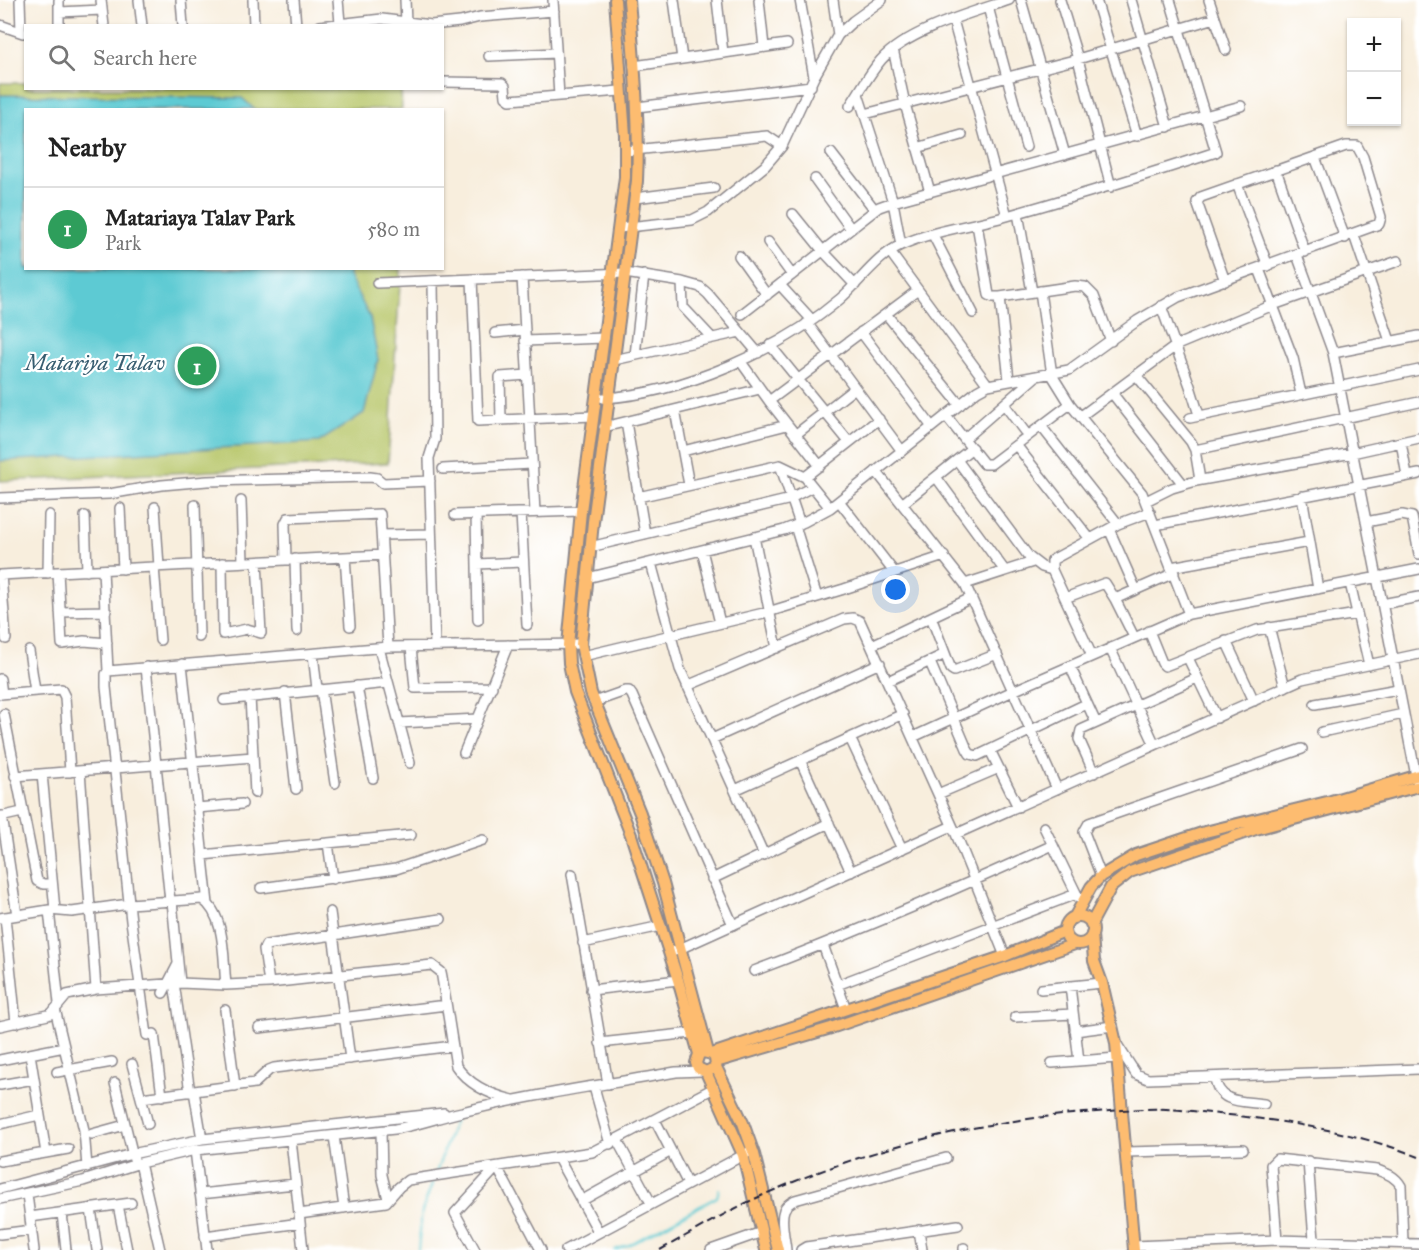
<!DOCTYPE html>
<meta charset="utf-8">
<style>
:root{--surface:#fff;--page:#f2f2f2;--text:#222;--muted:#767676;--line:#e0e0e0;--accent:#d1495b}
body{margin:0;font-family:"IM FELL Great Primer",serif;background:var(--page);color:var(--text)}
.controls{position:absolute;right:18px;top:18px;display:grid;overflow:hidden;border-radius:0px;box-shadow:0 2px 4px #0004}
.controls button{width:54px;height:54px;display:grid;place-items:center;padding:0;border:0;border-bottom:2px solid var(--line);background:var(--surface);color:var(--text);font:30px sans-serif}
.you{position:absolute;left:896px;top:590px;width:21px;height:21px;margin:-15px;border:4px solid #fff;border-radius:50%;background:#1a73e8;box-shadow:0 0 0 9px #1a73e833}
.badge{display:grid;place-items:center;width:39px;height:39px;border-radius:50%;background:var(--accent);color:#fff;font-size:20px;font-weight:700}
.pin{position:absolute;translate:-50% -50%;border:3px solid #fff;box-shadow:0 2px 6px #0006}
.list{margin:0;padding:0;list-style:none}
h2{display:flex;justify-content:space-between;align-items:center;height:78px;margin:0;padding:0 24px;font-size:26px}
h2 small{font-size:20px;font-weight:400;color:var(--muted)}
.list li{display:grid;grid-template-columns:39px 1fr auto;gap:18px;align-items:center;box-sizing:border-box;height:84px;padding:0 24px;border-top:2px solid var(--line)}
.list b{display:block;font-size:22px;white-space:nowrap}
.list p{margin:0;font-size:20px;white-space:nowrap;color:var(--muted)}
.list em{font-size:20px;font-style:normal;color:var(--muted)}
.icon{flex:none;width:33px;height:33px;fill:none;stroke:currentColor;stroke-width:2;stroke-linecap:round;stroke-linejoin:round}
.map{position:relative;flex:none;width:1419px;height:1250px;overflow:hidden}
.search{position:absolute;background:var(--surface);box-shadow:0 2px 4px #0004;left:24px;top:24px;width:420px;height:66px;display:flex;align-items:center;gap:15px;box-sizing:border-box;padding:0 21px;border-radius:0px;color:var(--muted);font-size:22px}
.panel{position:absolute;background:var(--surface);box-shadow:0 2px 4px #0004;left:24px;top:108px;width:420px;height:162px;border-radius:0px}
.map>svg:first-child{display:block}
</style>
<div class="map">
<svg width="1419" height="1250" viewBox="0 0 1419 1250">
<rect width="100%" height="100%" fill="#fff"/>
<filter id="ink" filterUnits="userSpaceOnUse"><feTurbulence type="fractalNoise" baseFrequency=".0167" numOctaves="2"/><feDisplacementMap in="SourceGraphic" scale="12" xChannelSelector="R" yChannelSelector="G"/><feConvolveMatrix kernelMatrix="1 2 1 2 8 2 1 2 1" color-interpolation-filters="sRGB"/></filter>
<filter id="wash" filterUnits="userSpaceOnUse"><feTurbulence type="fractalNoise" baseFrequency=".008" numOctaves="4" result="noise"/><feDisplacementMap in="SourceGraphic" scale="24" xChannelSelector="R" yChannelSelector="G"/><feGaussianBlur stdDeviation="1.35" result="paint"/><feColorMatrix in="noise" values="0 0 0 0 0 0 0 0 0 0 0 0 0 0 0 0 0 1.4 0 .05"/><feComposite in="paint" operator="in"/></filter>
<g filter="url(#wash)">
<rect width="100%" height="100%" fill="#f8eedd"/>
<path fill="#b7c669" stroke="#6c7452" stroke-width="1.5" d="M0 83H25L26 88 401 89 402 109 26 110V268L401 269 388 463 0 481Z"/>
<path fill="#5dcad3" stroke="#407687" stroke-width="1.5" d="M0 95 242 98 254 109 26 110V268L349 269V276L370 318 378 360 364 413 319 442 0 461Z"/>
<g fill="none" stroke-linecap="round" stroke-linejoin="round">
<path stroke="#5dcad3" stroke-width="2" d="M436 1173 455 1119
M418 1250 422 1211 434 1179
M615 1250 629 1245 717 1197 719 1189"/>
</g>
</g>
<g filter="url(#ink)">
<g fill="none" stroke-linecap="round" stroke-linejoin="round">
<defs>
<path id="minor" d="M20 0 21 32
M101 0 104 26
M139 0 142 26
M181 0 183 26
M253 0 254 26
M294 0 296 26
M338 0 340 23
M405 0 406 22
M553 0 559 96
M674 0 682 59
M717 0 723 53
M759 0 764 47
M800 0 814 77
M833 0 838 35
M1021 0 1065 155
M1060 0 1078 59 1111 187
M1096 0 1137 136
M1131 0 1168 127
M1209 0 1226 50
M988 7 1026 147
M59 12 102 10
M953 20 1007 216
M0 25 23 33
M59 26V0
M320 26 382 19 431 25 460 22 480 17 554 11
M893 49 905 104 930 192
M489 56 556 53
M634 66 787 44
M442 82 502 83 505 86 506 97 510 100 620 91
M858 94 893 202 901 245
M850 106C860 91 869 74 881 60 908 30 971 13 1009 0
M637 107 811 86
M865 114 1078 59 1215 18
M917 148 962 135
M625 151 767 136 782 146
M831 153 875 210
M1315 157 1345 238
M1276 170 1305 252
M815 179 851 229
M1237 184 1268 266
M635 198 714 188
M1018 213 1032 292
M793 214 823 251 855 285
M977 224 989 295 993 297H1000L1075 286 1085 287 1094 296 1111 341
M619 228 692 220 708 212 765 166 782 146 814 77 838 35 853 21 882 0
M933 235 973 313
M1354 235 1390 341
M768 242 792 275
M890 252 988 385
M1297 255 1333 353 1417 781
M739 256 767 295
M1259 269 1293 358 1301 394
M522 277 535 512
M472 279 478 421 593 416
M433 281 435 439 429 458 435 646
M682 282 683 307 712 338
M377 283 625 273 682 282 700 287 708 294 758 353
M780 285 812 320
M1040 291 1052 375 1070 404 1142 493 1189 614
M1000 297 1009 380
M1161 306 1190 386 1199 415
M742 314 879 207 893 202 1241 106
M886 314 960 405
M807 323 902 451
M861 332 932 427
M495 333 525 330
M525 341 604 338
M770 345 849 442
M1333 353 1419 336
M635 355 644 275
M614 360 740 332
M741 362 769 401 820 466
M1136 375 1191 442 1195 450 1200 480
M1112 393 1183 484
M603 398C682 394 780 350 840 299 860 282 877 256 901 245 934 230 972 226 1007 216 1077 196 1147 175 1216 152L1170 0
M769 401 918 290
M1004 404 1028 436
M675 410 689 485
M946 416 984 464H991L1070 404
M1081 416 1177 345 1273 305 1398 261
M1190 418 1419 370
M501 420 500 377 527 375
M626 422 645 534
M1041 426 1118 524
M604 427 760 389
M795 435 855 388
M964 439 1035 377
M1401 442 1407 476
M1016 445 1090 539
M1195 450 1419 402
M683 451 787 425
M957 460 1029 557 1042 567 1052 570
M780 465 800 524
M443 469 531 464
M876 471 965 584 1057 789
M805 477 879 419
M936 477 1005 571
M1302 496 1318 589
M638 497 780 465 805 477 830 508
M0 498 109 494 162 485 207 481 370 477 377 478 383 483 430 481
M241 501 243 562
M839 501 894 572
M1146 501 1172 488 1196 481 1352 453 1419 438
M902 504 972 448
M195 505 199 637
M155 507 159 567
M120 508 123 569
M521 513 527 625
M476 514 478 620
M455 515 581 511
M85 516 87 571
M1366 522 1402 515 1412 517 1419 554
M1155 525 1419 474
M795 526 817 597
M1109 529 1136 590
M382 535 431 534
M754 537 777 648
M590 547 787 500 812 487
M702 550 720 623
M345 557 350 626
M295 559 297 631
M286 560 285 524 288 518 380 514 388 647
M222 563 223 634 247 629 261 633 257 562
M651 563 680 669 764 855
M477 564 523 562
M154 567 160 640
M1171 567 1309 542
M103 570 108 671
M58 572 62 644 84 641 107 643
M48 573 49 515
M0 575 383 555
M1 575 6 639
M587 578 784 530 804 522 830 508 977 391 988 385 1069 370 1137 321 1178 297 1379 224 1381 217 1363 157 1357 146H1346L1201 197 1197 202 1199 208 1225 281
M1350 583 1369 665
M965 584 1033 562
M1065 598 1105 583 1115 599 1134 637
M1115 599 1174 573
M1382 604 1419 597
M60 612 106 611
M931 617 951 669 954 671 997 654
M1269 627 1285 687
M1149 631 1162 663 1165 666 1257 630 1357 614
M1226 641 1254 701
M872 645 971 598
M411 647 415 688 492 687
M379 648 410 763
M1110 648 1155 745
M29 651 35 691
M313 654 317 689
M583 656 768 612 844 589 944 556
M1092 656 1052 570V560L1118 524 1150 512
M1188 658 1217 718
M930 662 967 749 970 754 977 756 1086 704
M182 664 208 904
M1070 666 1096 723
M146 667 170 901
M0 679 2 694
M888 681 945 654
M357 686 373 778
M687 686 844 619 853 618 860 621 956 834 1005 956
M321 689 335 783
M285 692 296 789
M0 694 61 689 65 697 70 772
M250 697 255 793
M224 700 388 683
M594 702 625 691H629L632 695 733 925
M1315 704 1398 689
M4 714 37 881 43 884H52
M399 723 478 719
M1322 732 1403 714
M913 737 1013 691 1189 614 1419 569
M850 738 902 849
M712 739 880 663
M990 750 1018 807
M464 753 508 645
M800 760 851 872
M80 771 96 989
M1094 773 1079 739 1081 730 1197 678
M42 774 55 910
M15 776 253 757
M735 790 903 714
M938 794 999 768
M197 808 242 804
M2 816 17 915
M0 817 22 812
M1044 827 1078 897
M956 834 1302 679 1419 654
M328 843 333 879
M202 855 411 835
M572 874 608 1084
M1101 876 1084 832 1089 823 1302 749
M712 879 829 823
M261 888 396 869 483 840
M172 901 180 983
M49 910 59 1003
M330 912 350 1059
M5 917 16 1023
M0 918 49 910 72 912 129 904 202 899C226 915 223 959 226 985
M583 943 661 926
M823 945 846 1009
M675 951 952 826
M754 971C855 933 954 890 1053 845
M174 983 190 1092
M269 983 264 949 266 945 441 919
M837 985 1076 894
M1070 986 1079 1061
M1041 989 1102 983
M591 990 678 980
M163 993 178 964
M55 1009 84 1130 87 1167
M225 1010 235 1086
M1015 1017 1073 1014
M0 1026 48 1015 52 1013 67 995 96 989 180 983 226 985 269 983 432 965 441 972 442 977 456 1066C469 1085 491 1095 513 1100
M259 1028 446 1005
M1075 1031 1113 1026
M154 1034 162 1096
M147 1035 131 921 106 687V674L108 671 388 647 581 644
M600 1043 692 1033
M1116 1043 1136 1074 1148 1079 1419 1069
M30 1054 46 1153
M0 1060 64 1047
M1052 1063 1117 1058
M132 1064 148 1124
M57 1072 112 1062
M1215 1078C1219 1104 1242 1101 1264 1104
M115 1083 134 1160
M0 1085 34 1079
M594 1087 610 1144
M194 1091 202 1139
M141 1098 255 1083 269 1070 274 1068 453 1046
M655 1120 688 1184
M0 1124 39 1115
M381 1131 382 1175 388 1199
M92 1134 125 1125
M334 1136 344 1208
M291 1140 303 1250
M617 1140 651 1203
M195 1150 207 1250
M1126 1152 1243 1149
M558 1158 598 1231
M0 1161 68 1149
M1308 1161 1314 1240
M140 1163 160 1250
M0 1189 132 1154 202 1139 444 1113
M27 1194 34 1250
M200 1194 295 1184
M0 1199 83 1181 140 1163 195 1150 395 1129C418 1125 439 1117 462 1112 532 1094 605 1085 676 1072L702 1071
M581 1201 671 1151
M118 1205 127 1250
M91 1209 97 1250
M62 1213 66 1250
M299 1214 386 1202 399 1187 408 1180 592 1152 714 1088
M30 1217 131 1203
M919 1230 922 1250
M0 1234 32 1230
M205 1236 300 1223
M1277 1240 1271 1165 1277 1159 1377 1170C1388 1174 1395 1176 1401 1186L1403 1243
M1134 1246 1277 1240 1419 1244
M964 1248V1250
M475 1250 455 1213 497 1167 541 1250
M566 1250 749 1152
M711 1250 762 1232
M786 1250C785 1239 780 1220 784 1210 786 1205 791 1202 795 1200L946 1158
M801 1250 806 1247 958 1225"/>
<path id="major" d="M615 0 625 135V177L581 511 568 645 569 663 575 692 631 835 678 980 699 1054 696 1063 698 1068 706 1072 716 1067 715 1058 712 1054 703 1052 699 1054
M629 0C634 60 640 121 637 181L593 522 581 644 591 693 640 813 663 883 708 1052
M1065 930a14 14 0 1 1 28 0a14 14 0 1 1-28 0Z
M1074 918 1091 887 1101 876 1136 855 1205 832 1331 801 1419 775
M1091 924 1111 887 1130 872 1256 829 1419 786
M1092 934 1094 961 1102 983 1116 1043 1134 1250
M712 1054 1005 956 1065 931
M716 1062 831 1028 1075 944
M716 1067 743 1123 754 1154 778 1250
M706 1072 743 1155 766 1250"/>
</defs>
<use href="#minor" stroke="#8d888c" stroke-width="12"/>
<use href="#major" stroke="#8d888c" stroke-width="14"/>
<use href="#minor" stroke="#fff" stroke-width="9"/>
<use href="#major" stroke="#fdbc6f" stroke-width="10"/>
<path stroke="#22223b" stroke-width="2" stroke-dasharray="9 4.5" stroke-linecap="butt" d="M660 1250C688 1235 716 1218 744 1204 850 1153 966 1122 1084 1113 1111 1111 1139 1108 1166 1109 1187 1110 1208 1113 1229 1115 1294 1122 1358 1133 1419 1157"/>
</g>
</g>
<g text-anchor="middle" stroke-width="4.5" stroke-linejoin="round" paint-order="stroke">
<g font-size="22" font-style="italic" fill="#375d70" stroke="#fff">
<text x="95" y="370">Matariya Talav</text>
</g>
</g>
</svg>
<div class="controls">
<button>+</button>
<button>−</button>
</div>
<div class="you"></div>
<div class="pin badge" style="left:197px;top:366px;background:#2e9e5b">1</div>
<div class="search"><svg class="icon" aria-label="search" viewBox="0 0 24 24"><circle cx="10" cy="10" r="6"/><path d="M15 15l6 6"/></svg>Search here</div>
<section class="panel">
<h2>Nearby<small></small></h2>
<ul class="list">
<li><span class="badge" style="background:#2e9e5b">1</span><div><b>Matariaya Talav Park</b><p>Park</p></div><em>580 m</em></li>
</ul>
</section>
</div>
